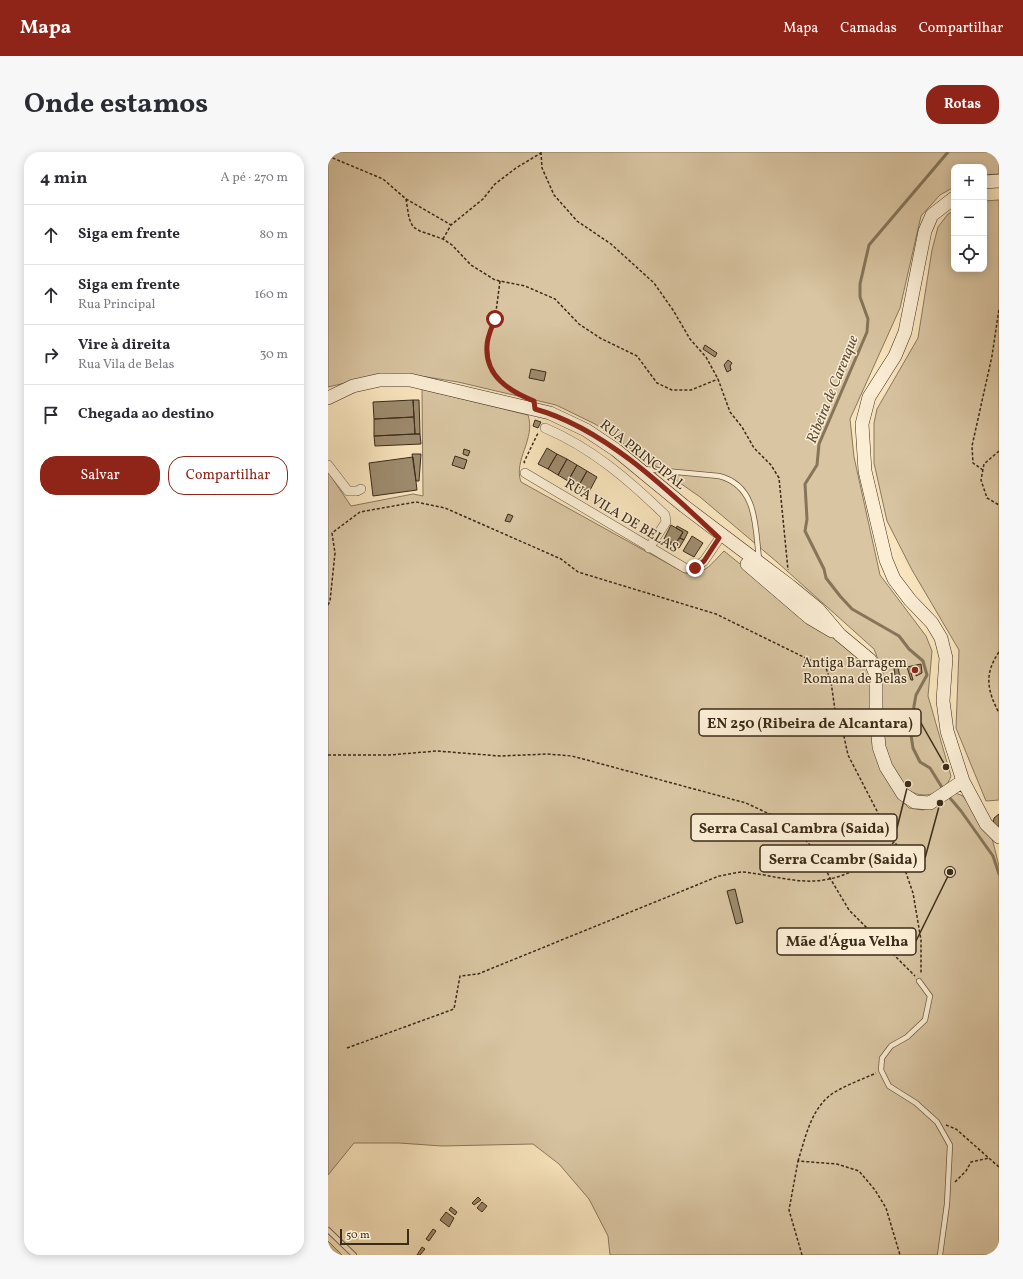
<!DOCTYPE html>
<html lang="pt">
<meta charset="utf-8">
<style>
:root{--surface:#fff;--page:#f7f7f7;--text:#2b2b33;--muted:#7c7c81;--line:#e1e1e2;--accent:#8f2418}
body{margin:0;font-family:Vollkorn,serif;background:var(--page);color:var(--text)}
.controls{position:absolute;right:12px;top:12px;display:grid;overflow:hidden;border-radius:8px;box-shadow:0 2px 10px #0003}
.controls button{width:36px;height:36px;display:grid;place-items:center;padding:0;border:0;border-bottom:1px solid var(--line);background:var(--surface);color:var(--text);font:20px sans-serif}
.scale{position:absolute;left:12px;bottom:10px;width:69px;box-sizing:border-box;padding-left:4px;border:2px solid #3b2b19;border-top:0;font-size:11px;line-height:14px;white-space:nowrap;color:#3b2b19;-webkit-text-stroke:3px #fbeed5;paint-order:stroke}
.stop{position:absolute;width:12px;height:12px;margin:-9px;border:3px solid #8f2418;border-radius:50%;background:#fff}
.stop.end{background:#8f2418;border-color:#fff;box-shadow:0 1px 4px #0008}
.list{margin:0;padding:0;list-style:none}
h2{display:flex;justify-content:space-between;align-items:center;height:52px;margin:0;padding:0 16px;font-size:17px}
h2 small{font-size:13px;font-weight:400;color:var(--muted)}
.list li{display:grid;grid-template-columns:26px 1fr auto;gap:12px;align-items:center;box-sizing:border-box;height:60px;padding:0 16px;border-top:1px solid var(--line)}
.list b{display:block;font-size:15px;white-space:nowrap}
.list p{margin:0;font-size:13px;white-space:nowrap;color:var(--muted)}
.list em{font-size:13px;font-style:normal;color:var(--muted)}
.actions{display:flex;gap:8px;padding:12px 16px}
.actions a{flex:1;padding:9px 0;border:1px solid var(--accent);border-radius:16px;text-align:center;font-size:14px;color:var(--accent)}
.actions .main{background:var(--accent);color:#fff}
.icon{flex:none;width:22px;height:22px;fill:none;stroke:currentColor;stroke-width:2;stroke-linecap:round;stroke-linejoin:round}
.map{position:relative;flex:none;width:671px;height:1103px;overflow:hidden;border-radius:16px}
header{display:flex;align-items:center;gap:24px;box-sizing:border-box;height:56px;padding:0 20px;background:var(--accent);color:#fff}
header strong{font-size:19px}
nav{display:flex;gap:22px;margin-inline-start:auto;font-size:14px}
.intro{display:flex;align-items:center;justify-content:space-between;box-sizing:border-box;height:96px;padding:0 24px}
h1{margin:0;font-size:28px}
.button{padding:10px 18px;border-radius:16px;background:var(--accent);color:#fff;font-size:14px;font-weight:700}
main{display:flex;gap:24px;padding:0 24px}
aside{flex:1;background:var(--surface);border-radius:16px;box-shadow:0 2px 10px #0003}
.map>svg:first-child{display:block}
</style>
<header>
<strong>Mapa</strong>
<nav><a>Mapa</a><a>Camadas</a><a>Compartilhar</a></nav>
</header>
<div class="intro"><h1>Onde estamos</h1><a class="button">Rotas</a></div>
<main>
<aside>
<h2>4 min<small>A pé · 270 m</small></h2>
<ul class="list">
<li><svg class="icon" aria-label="ahead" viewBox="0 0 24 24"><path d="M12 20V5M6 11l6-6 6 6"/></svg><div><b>Siga em frente</b></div><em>80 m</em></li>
<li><svg class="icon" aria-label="ahead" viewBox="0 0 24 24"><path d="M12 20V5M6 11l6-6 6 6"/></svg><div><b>Siga em frente</b><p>Rua Principal</p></div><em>160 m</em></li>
<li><svg class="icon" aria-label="right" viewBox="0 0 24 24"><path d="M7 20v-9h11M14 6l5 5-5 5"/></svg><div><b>Vire à direita</b><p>Rua Vila de Belas</p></div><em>30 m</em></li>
<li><svg class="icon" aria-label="arrive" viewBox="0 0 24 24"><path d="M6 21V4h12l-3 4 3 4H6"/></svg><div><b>Chegada ao destino</b></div></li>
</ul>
<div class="actions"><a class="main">Salvar</a><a>Compartilhar</a></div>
</aside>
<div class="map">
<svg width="671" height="1103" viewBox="0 0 671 1103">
<rect width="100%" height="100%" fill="#f9e5be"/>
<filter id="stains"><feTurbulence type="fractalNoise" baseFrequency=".005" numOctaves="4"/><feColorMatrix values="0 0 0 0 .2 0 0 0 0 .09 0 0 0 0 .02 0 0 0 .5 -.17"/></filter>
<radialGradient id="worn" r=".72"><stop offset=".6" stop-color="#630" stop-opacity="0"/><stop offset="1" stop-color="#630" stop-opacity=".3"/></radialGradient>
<path fill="#d9c5a2" stroke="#8a785e" d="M0 0H671V22L656 23V15H626V35L612 43 593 64 572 156 522 267 526 305 552 423 598 484 604 499 600 544 623 624C617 642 595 649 579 637L561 608 553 578 555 520 546 497 449 410 372 345 342 324 267 272 228 253 130 230 80 222 51 223 0 235Z
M671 48V648L658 649 628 576 631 498 584 418 559 369 546 311V271L549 257 590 186 604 98 610 75 620 62 626 59V117H656V49Z
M94 237 200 263C208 287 185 308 193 330L357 421C377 423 382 413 396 399L490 475 535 508 543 518 544 569 572 647 581 656 595 658 625 640 635 644 664 686 671 714V1103H282L280 1084 261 1047 231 1012 205 992 114 994 71 991H26L0 1023V320L23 354 85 342 95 344Z
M0 1089 14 1103H0Z"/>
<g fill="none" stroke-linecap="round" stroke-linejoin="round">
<path stroke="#86755a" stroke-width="3" d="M615 637 602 616 592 610 585 596 583 583 586 554 588 543 599 523 595 509 581 497 571 484 524 457 512 444 498 426 496 417 477 379 479 367 477 332 489 313 491 292 539 180 540 167 532 145V132L541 93 620 0
M622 646 633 659 665 704 671 722"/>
</g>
<path fill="#9e8c6f" stroke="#3b2b19" d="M377 193 389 201 387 205 375 197Z
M400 208 404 211 402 214 403 218 399 220 396 213Z
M203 217 218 220 216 229 201 226Z
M85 248H91L92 282H87Z
M85 248 86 265 46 267 45 250Z
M86 265 87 282 46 284V267Z
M207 268 213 270 210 276 205 274Z
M87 282H92L93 292 47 294 46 284Z
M219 296 229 302 220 317 210 312Z
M136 297 142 299 140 304 135 302Z
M84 302H93L91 329H88Z
M229 302 239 307 230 323 220 317Z
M127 304 139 308 136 317 124 313Z
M85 305 89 338 45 344 41 311Z
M239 307 249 313 240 329 230 323Z
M249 313 259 319 250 335 240 329Z
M259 319 269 325 261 340 250 335Z
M180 362 185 364 182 370 177 369Z
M343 373 355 380 347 392 336 387Z
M349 374 360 380 356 388 352 386 355 380 348 376Z
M364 384 375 391 366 405 355 399Z
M352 386 356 388 351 396 342 392 343 390 347 392Z
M593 512 594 521 588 524V521H583L585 528H583L579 515Z
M570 515 573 531H568L566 516Z
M671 662V678L665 672 666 666Z
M616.5 720a5.5 5.5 0 1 1 11 0a5.5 5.5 0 1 1-11 0Z
M407 737 415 770 408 772 399 739Z
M150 1045 153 1048 146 1053 144 1051Z
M154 1050 159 1054 154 1060 149 1056Z
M123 1055 129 1060 127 1063 121 1058Z
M118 1060 126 1066 121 1075 112 1068Z
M105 1077 108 1079 101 1089 98 1087Z
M94 1095 97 1097 92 1103H89Z"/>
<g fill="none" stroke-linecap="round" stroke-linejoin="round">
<defs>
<path id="lane" d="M316 317 391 324C430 334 427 375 431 407
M591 829 602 844 597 868 579 885 563 894 554 906 553 918 561 934 588 951 609 970 622 993 619 1052 612 1103
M0 1078 26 1103"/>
<path id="street" d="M217 276C264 296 301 328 337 363L338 370 321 396
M0 313 20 339H29L33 337
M197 321 357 416H367L376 409 391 387"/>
<path id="secondary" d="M656 30 671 29
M626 46 604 63 597 79 577 180 567 204 541 245 534 272 537 319 558 408 566 427 582 448 604 471 613 486 618 506 615 549 619 579 635 629 658 672 671 685
M0 246 25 234 52 228H82L222 261 258 278 288 298 356 354 462 434 490 457 512 483 542 508 548 523V561L551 595 558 615 575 642 587 650 602 651 635 629
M419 412 482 466 504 479"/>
</defs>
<use href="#lane" stroke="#6a5a42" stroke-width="6"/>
<use href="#street" stroke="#6a5a42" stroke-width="10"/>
<use href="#secondary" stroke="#3b2b19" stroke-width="14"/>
<path stroke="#3b2b19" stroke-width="1.5" stroke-dasharray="3 2" stroke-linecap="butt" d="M213 0 214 16 226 43 249 69 283 92 326 131 345 158 362 187 378 205 390 227 402 260 414 275 426 296 443 313 451 326 460 418
M0 4 55 27 78 47 123 73
M78 47 81 66 85 75 92 79 115 87 124 93 143 113 167 128 197 134 227 147 251 172 272 186 309 204 329 231 344 238H363L390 227
M115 87 123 73 155 47 167 32 188 16 213 1
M172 129 167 167 159 192V209L169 226 186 241
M671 299 656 312 653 328 659 346 671 353
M197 311 196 310 210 281
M655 318 645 311 644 294 664 204 671 157
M0 453 2 449 7 401 4 381 32 360 88 350 117 356 199 392 233 407 250 420 388 462 498 516 503 530 508 565 515 580 520 603 550 661 567 689 585 741 593 788V822
M671 500C656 522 659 538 671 561
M0 603H61L109 599 172 604 220 602 244 604 418 651 452 667 473 683 490 702 502 726 521 758 587 824
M19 896 126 857 132 824 150 822 391 724C399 723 408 720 415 720 436 722 456 728 477 729 511 731 544 712 567 689
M618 973 628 977 671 1015
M470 1009C477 987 482 961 500 945 510 936 535 927 548 921
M627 1030 638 1019 643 1010 661 1006
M474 1103 461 1058 470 1009 509 1012 531 1019 547 1038 558 1056 572 1103"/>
<use href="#lane" stroke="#fbeed5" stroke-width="4.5"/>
<use href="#street" stroke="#fbeed5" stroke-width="9"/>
<use href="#secondary" stroke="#fbeed5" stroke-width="13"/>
</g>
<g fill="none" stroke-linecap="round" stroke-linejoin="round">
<path stroke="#8f2418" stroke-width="5" d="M167 167C164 175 159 185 159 194 157 224 181 239 206 249L207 257C276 276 340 338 391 386L376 409 367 416"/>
</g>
<circle fill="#8f2418" stroke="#fbeed5" stroke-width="1.5" cx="587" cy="518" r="4"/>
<g text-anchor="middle" stroke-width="3" stroke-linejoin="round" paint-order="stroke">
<g font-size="14" fill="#3b2b19" stroke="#fbeed5">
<text transform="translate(315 302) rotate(38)" y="5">RUA PRINCIPAL</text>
<text transform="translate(294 363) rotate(31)" y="5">RUA VILA DE BELAS</text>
</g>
<g font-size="14" fill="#3b2b19" stroke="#fbeed5" text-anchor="end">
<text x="579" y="515">Antiga Barragem<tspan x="579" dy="16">Romana de Belas</tspan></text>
</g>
<g font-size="15" font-style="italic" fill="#60503a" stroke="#fbeed5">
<text transform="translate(504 237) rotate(-68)" y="5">Ribeira de Carenque</text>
</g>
</g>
<path fill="none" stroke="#3b2b19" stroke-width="1.5" d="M618 615L593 571M580 632L569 676M612 651L597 706M622 720L588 789"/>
<g fill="#3b2b19" stroke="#fbeed5" stroke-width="1.5">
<circle cx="618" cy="615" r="4"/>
<circle cx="580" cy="632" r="4"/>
<circle cx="612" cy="651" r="4"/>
<circle cx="622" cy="720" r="4"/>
</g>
<g fill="#fbeed5" stroke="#3b2b19" stroke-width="1.5">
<rect x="371" y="557" width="222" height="27" rx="4"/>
<rect x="363" y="662" width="206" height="27" rx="4"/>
<rect x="432" y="693" width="165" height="27" rx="4"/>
<rect x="449" y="776" width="139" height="27" rx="4"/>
</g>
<g font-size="15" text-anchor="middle" font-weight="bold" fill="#3b2b19">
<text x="482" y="576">EN 250 (Ribeira de Alcantara)</text>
<text x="466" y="681">Serra Casal Cambra (Saida)</text>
<text x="515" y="712">Serra Ccambr (Saida)</text>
<text x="519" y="794">Mãe d'Água Velha</text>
</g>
<rect width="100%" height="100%" filter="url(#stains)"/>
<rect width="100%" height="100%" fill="url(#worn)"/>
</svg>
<div class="controls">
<button>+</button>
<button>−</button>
<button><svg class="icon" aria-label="locate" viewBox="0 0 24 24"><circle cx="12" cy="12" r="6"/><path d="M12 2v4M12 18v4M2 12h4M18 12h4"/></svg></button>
</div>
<div class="scale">50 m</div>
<div class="stop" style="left:167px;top:167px"></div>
<div class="stop end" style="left:367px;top:416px"></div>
</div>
</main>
